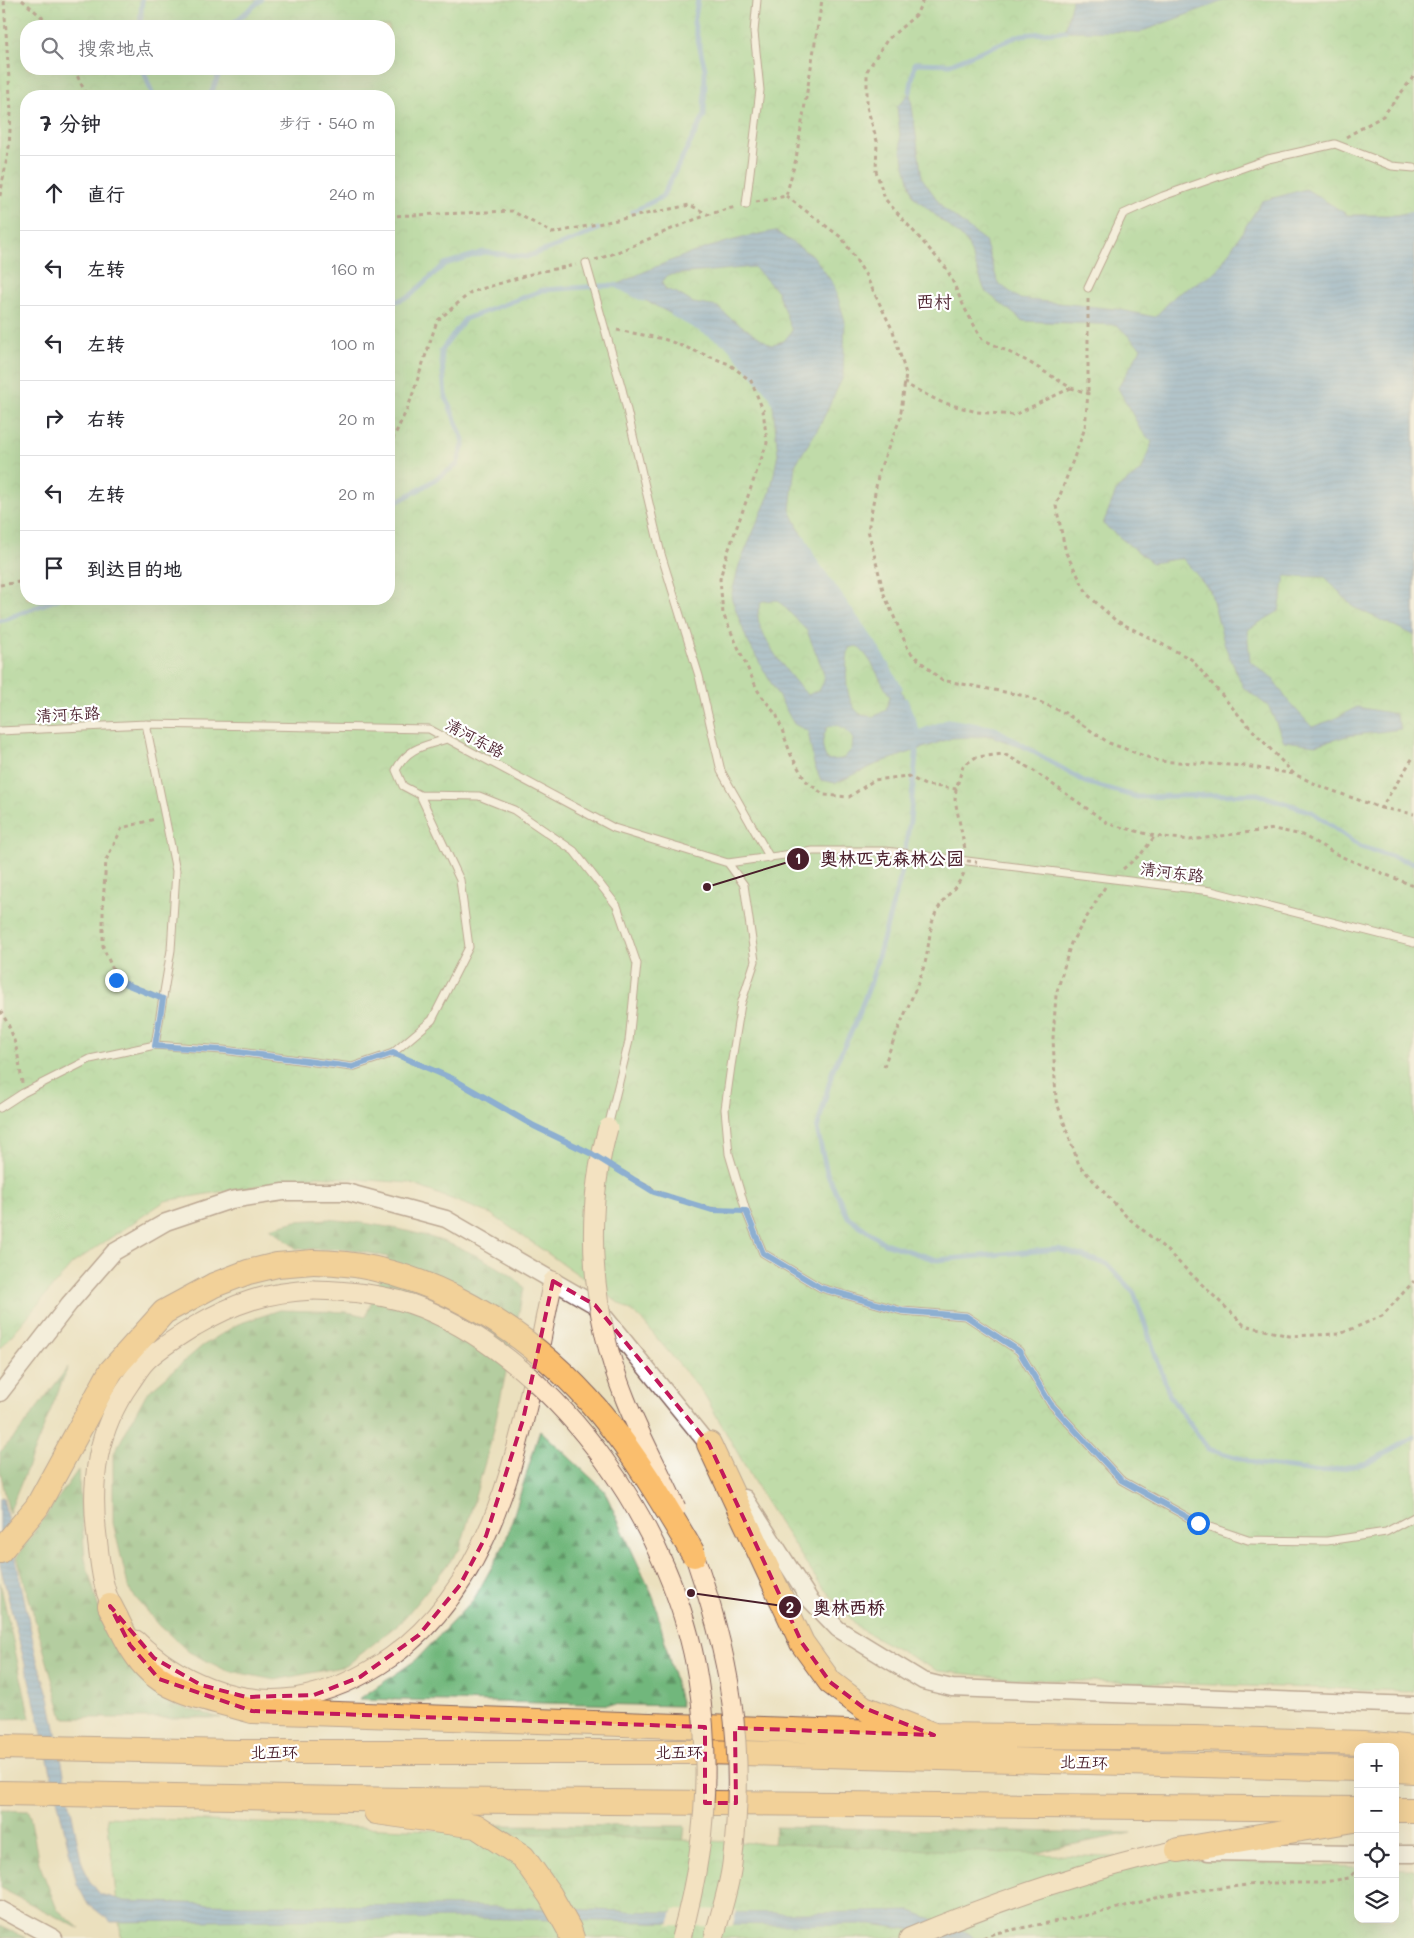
<!DOCTYPE html>
<html lang="zh">
<meta charset="utf-8">
<style>
:root{--surface:#fff;--page:#f2f2f3;--text:#2b2b33;--muted:#7c7c81;--line:#e1e1e2}
body{margin:0;font-family:Mali,"LXGW WenKai TC",sans-serif;background:var(--page);color:var(--text)}
.controls{position:absolute;right:15px;bottom:15px;display:grid;overflow:hidden;border-radius:10px;box-shadow:0 5px 20px #0002}
.controls button{width:45px;height:45px;display:grid;place-items:center;padding:0;border:0;border-bottom:1px solid var(--line);background:var(--surface);color:var(--text);font:25px sans-serif}
.stop{position:absolute;width:15px;height:15px;margin:-11px;border:4px solid #1a73e8;border-radius:50%;background:#fff}
.stop.end{background:#1a73e8;border-color:#fff;box-shadow:0 1px 5px #0008}
.list{margin:0;padding:0;list-style:none}
h2{display:flex;justify-content:space-between;align-items:center;height:65px;margin:0;padding:0 20px;font-size:21px}
h2 small{font-size:16px;font-weight:400;color:var(--muted)}
.list li{display:grid;grid-template-columns:32px 1fr auto;gap:15px;align-items:center;box-sizing:border-box;height:75px;padding:0 20px;border-top:1px solid var(--line)}
.list b{display:block;font-size:19px;white-space:nowrap}
.list em{font-size:16px;font-style:normal;color:var(--muted)}
.icon{flex:none;width:28px;height:28px;fill:none;stroke:currentColor;stroke-width:2;stroke-linecap:round;stroke-linejoin:round}
.map{position:relative;flex:none;width:1414px;height:1938px;overflow:hidden}
.search{position:absolute;background:var(--surface);box-shadow:0 5px 20px #0002;left:20px;top:20px;width:375px;height:55px;display:flex;align-items:center;gap:12px;box-sizing:border-box;padding:0 18px;border-radius:20px;color:var(--muted);font-size:19px}
.panel{position:absolute;background:var(--surface);box-shadow:0 5px 20px #0002;left:20px;top:90px;width:375px;height:515px;border-radius:20px}
.map>svg:first-child{display:block}
</style>
<div class="map">
<svg width="1414" height="1938" viewBox="0 0 1414 1938">
<defs>
<pattern id="forest-firs" width="22" height="20" patternUnits="userSpaceOnUse" patternTransform="scale(1.25)"><rect width="22" height="20" fill="#71b77b"/><path d="M5 1l3.5 6h-7zM16 11l3.5 6h-7z" fill="#5f9465"/></pattern>
<pattern id="park-crowns" width="20" height="18" patternUnits="userSpaceOnUse" patternTransform="scale(1.25)"><rect width="20" height="18" fill="#8cd691"/><path d="M2 6a3 3 0 1 1 6 0M12 15a3 3 0 1 1 6 0" fill="none" stroke="#7ab77d"/></pattern>
<pattern id="water-rules" width="6" height="5" patternUnits="userSpaceOnUse" patternTransform="scale(1.25)"><rect width="6" height="5" fill="#6ca1d8"/><path d="M0 2.5h6" fill="none" stroke="#5b83af"/></pattern>
</defs>
<rect width="100%" height="100%" fill="#fff"/>
<filter id="ink" filterUnits="userSpaceOnUse"><feTurbulence type="fractalNoise" baseFrequency=".02" numOctaves="2"/><feDisplacementMap in="SourceGraphic" scale="10" xChannelSelector="R" yChannelSelector="G"/><feConvolveMatrix kernelMatrix="1 2 1 2 8 2 1 2 1" color-interpolation-filters="sRGB"/></filter>
<filter id="wash" filterUnits="userSpaceOnUse"><feTurbulence type="fractalNoise" baseFrequency=".0096" numOctaves="4" result="noise"/><feDisplacementMap in="SourceGraphic" scale="20" xChannelSelector="R" yChannelSelector="G"/><feGaussianBlur stdDeviation="1.12" result="paint"/><feColorMatrix in="noise" values="0 0 0 0 0 0 0 0 0 0 0 0 0 0 0 0 0 1.4 0 .05"/><feComposite in="paint" operator="in"/></filter>
<g filter="url(#wash)">
<rect width="100%" height="100%" fill="#ebe0be"/>
<path fill="url(#forest-firs)" stroke="#5e6b53" d="M328 1219C388 1225 441 1234 494 1265 506 1272 516 1277 524 1288L492 1438 460 1549 402 1621 346 1666 275 1680 225 1670 189 1652 160 1626 129 1590 113 1523V1455L146 1394 202 1346 238 1324 280 1310 347 1312 366 1316 388 1257 350 1249H297L270 1228 296 1221Z
M68 1367 9 1513 0 1470V1452L18 1433Z
M540 1430 604 1490 654 1599 681 1706 359 1699 416 1660 474 1599 505 1543Z
M78 1470 85 1559 102 1620 143 1682 168 1703 221 1718H63L17 1556Z
M0 1582 30 1718 0 1719Z
M0 1810 29 1811 39 1863 57 1909 80 1929 0 1888Z
M495 1825 685 1826 681 1861 538 1855Z
M776 1827 1131 1833 1056 1848 966 1873 770 1876Z
M0 1926 26 1938H0Z"/>
<path fill="url(#park-crowns)" stroke="#6b7a5e" fill-rule="evenodd" d="M0 0H1414V1691L1017 1679 938 1671 860 1629 819 1583 765 1501 704 1394 639 1317 491 1214 409 1183 316 1176 165 1201 72 1264 0 1349ZM26 26H389V69H26ZM26 96H389V599H26Z
M107 1817 1358 1867V1919H1395V1869H1414V1938H121Z"/>
<path fill="url(#water-rules)" stroke="#5b6082" fill-rule="evenodd" d="M1072 0H1226L1140 32 1065 31Z
M910 92 922 178 943 208 985 241 998 283 1020 299 1116 309 1155 317 1176 295 1217 271 1262 201 1306 189 1348 215H1396L1414 211V635L1353 607 1325 577 1285 576 1279 611 1247 630 1250 661 1273 679 1288 701 1312 727 1332 720 1357 707 1395 714 1401 729 1347 736 1316 745 1284 741 1269 707 1243 687 1225 646 1210 590 1182 558 1152 563 1103 524 1117 489 1142 470 1152 442 1141 430 1118 388 1141 348 1117 325 1023 321 985 291 967 242 913 196 902 154 897 107Z
M775 231 814 257 834 285 845 321 843 377 819 427 795 465 790 510 814 560 874 644 898 683 918 732 949 721 995 729 1033 752 991 736 952 738 879 763 836 783 821 780 814 764 808 731 794 724 747 640 731 597 739 565 770 493 778 454 772 396 728 344 616 285C667 260 719 241 775 231ZM754 267 777 291 792 331 784 341 771 345 730 318 718 307 693 303 677 293 665 289 662 282 668 275ZM778 600 807 631 823 670 824 681 820 689 808 695C793 682 755 632 758 613 758 609 760 605 762 601ZM857 646C874 660 878 679 890 696L886 710 873 717C870 716 865 716 862 715 843 705 845 665 849 648ZM836 725 845 728 853 739 852 749 843 759 827 760C821 747 821 739 828 726Z
M3 1497 37 1660 49 1697 81 1860 89 1880 100 1894 125 1901 241 1905 465 1906 655 1912 806 1913 911 1911 970 1934 974 1938H937L908 1929 871 1924 774 1925 469 1918 111 1922 87 1903 77 1884 34 1700 0 1565V1498Z"/>
<path fill="#ebe0be" d="M674 1909 737 1910 732 1927 669 1925Z"/>
<g fill="none" stroke-linecap="round" stroke-linejoin="round">
<path stroke="#6ca1d8" stroke-width="5" d="M140 26 142 0
M230 26 261 0
M143 69 153 96
M910 92 915 63 950 64 1021 35 1065 31
M210 96 221 69
M632 212 662 197 704 116 705 69 694 23 698 0
M389 304 410 296 445 264 484 252 526 257 579 238 598 229
M673 314 728 344 772 396 774 402
M389 506 420 489 457 465 464 442 445 395 441 351 465 319 543 290 616 285 643 299
M803 538 814 560 874 644 900 688
M0 621 58 599
M905 700 918 733 949 721 995 729 1085 782 1137 797 1257 794 1312 812 1361 847 1414 863
M917 744 910 820 900 879 871 982 854 1026 833 1069 817 1129 827 1173 848 1217 884 1243 937 1260 1058 1249 1107 1264 1134 1293 1170 1396 1208 1449 1259 1464 1322 1472 1368 1463 1414 1437"/>
</g>
</g>
<g filter="url(#ink)">
<g fill="none" stroke-linecap="round" stroke-linejoin="round">
<defs>
<path id="service" d="M746 205 760 90 754 32 757 0
M586 263 622 389 661 554 699 676 721 771 770 858
M1088 288 1123 214 1163 196 1268 159 1335 144 1392 166 1414 168
M146 724 176 871 171 950 155 1045
M0 731 146 724 429 729 614 828 728 863 813 851H886L1211 891 1414 943
M420 795 479 796 514 810 574 851 617 906 637 964 629 1041 608 1127
M728 863 744 885 755 961 741 1004 731 1066 725 1109 729 1154 746 1211 763 1253 821 1288 902 1311 966 1316 1019 1351 1050 1403 1121 1480 1198 1523 1248 1540 1327 1541 1386 1532 1414 1517
M0 1108 23 1093 90 1059 155 1045 223 1050 352 1067 393 1053 432 1020 469 947 460 880 420 795 403 786 396 770C408 747 424 746 447 739"/>
<path id="tertiary" d="M0 1393 69 1304 114 1252 166 1222 231 1200 283 1192H346L446 1219 595 1305 715 1453
M745 1498 810 1600 838 1629 923 1681 952 1688 1414 1705
M1208 1852 1358 1854
M1395 1854H1414
M0 1909 54 1938"/>
<path id="secondary" d="M118 1616C102 1595 100 1562 97 1537 90 1480 97 1430 130 1383 135 1376 140 1367 146 1361 159 1348 179 1336 195 1326 234 1303 267 1292 313 1290
M136 1640C176 1680 237 1706 294 1698 330 1692 361 1678 391 1657 507 1574 525 1411 553 1281
M909 1938C997 1901 1085 1870 1178 1850"/>
<path id="motorway" d="M709 1444 802 1643 830 1682 864 1708 934 1735 1195 1738 1364 1743 1414 1748
M0 1551 37 1507 111 1371 164 1312 214 1285 248 1272 277 1265 313 1262
M110 1606C121 1627 130 1650 146 1667 171 1695 218 1700 252 1711L934 1735
M0 1747 235 1752H705L1358 1769
M1395 1770 1414 1771
M0 1793 408 1800 1358 1809
M1395 1810H1414
M376 1812 476 1826 523 1857 550 1895 569 1929 572 1938
M1178 1850 1354 1820"/>
</defs>
<use href="#service" stroke="#82635e" stroke-width="9"/>
<use href="#tertiary" stroke="#82635e" stroke-width="19"/>
<use href="#secondary" stroke="#82635e" stroke-width="21"/>
<use href="#motorway" stroke="#82635e" stroke-width="26"/>
<path stroke="#82635e" stroke-width="3" stroke-dasharray="4 4" stroke-linecap="butt" d="M22 0 52 26
M923 0 916 15 887 40 867 71V107L877 141 876 171 885 199 947 269 965 309 982 339 1027 361 1071 388 1088 393 1085 428 1056 506 1066 553 1088 595 1115 620 1191 659 1243 720 1294 774 1322 787 1381 808 1414 756
M74 69 87 96
M1346 137 1383 116 1414 76
M0 196 9 147 11 112 4 0
M786 196 842 238 865 274 893 331 906 374 900 419 879 471 868 530 884 594 909 651 941 680 1026 696 1065 713 1109 743 1158 761 1245 766 1294 774
M756 202 786 196 796 159 822 0
M389 216 512 211 553 233 690 205 709 215
M595 260C642 245 689 217 736 207
M1088 299V393
M617 330 664 339 729 364 751 381 763 410 767 443 725 560 720 579 723 614 758 691 777 716 791 755 805 780 824 795 849 797 874 780 908 776 925 785 956 789 963 766 976 757 1004 754 1031 769 1109 824 1155 836 1190 840 1274 829 1302 835 1340 856 1414 886
M906 382 905 384 941 402 977 412 1014 415 1071 388
M389 447 409 405 437 321 471 292 538 272 576 265
M0 585 26 581
M956 789 955 800 965 849
M1381 808 1414 814
M1123 869 1141 854 1155 836
M1105 887 1071 943 1056 995 1053 1038 1056 1100 1079 1165 1126 1216 1162 1246 1244 1325 1289 1336 1340 1334 1382 1316 1414 1281
M152 994 117 979 103 947V904L106 860 122 828 155 819
M0 1011C15 1031 19 1059 22 1083
M403 1057 453 1079 534 1126 586 1151
M884 1067C895 1031 914 998 925 963 929 948 929 931 934 917 941 898 960 887 965 870
M615 1168C655 1192 688 1209 735 1211
M983 1938 995 1933 1094 1914 1176 1893 1266 1883H1318L1349 1878 1357 1870"/>
<use href="#service" stroke="#fff" stroke-width="7"/>
<use href="#tertiary" stroke="#fff" stroke-width="16"/>
<use href="#secondary" stroke="#fde5c5" stroke-width="19"/>
<use href="#motorway" stroke="#fabe6d" stroke-width="24"/>
<defs>
<path id="secondary-bridge" d="M608 1128C583 1217 591 1315 626 1401 641 1438 660 1472 676 1508
M313 1290C349 1291 387 1294 422 1308 563 1366 675 1532 698 1679 712 1767 705 1853 681 1938
M690 1543C730 1652 747 1748 732 1864 729 1889 720 1914 714 1938"/>
<path id="motorway-bridge" d="M313 1262C423 1262 530 1330 600 1413 636 1456 665 1506 694 1555"/>
</defs>
<use href="#secondary-bridge" stroke="#82635e" stroke-width="21" stroke-linecap="butt"/>
<use href="#motorway-bridge" stroke="#82635e" stroke-width="26" stroke-linecap="butt"/>
<path stroke="#82635e" stroke-width="3" stroke-dasharray="4 4" stroke-linecap="butt" d="M959 860 977 862"/>
<use href="#secondary-bridge" stroke="#fde5c5" stroke-width="19"/>
<use href="#motorway-bridge" stroke="#fabe6d" stroke-width="24"/>
</g>
</g>
<g fill="none" stroke-linecap="round" stroke-linejoin="round" filter="url(#ink)">
<path stroke="#1a73e8" stroke-width="6" d="M116 980 163 999 155 1046 223 1050 352 1067 393 1053 453 1079 534 1126 592 1154 654 1192 712 1210 746 1211 763 1253 821 1288 902 1311 966 1316 1019 1351 1050 1403 1121 1480 1198 1523"/>
</g>
<path d="M0 0H1414V1938H0ZM553 1281 595 1305 709 1444 802 1643 830 1682 864 1708 934 1735 735 1728 736 1803H705V1727L252 1711 159 1679 130 1645 110 1606 154 1658 201 1685 246 1697 314 1695 360 1677 419 1635 460 1585 486 1536 523 1420Z" fill="#ebe0be" fill-opacity=".55" fill-rule="evenodd"/>
<path fill="none" stroke="#c2185b" stroke-width="4" stroke-dasharray="10 6" stroke-linejoin="round" d="M553 1281 595 1305 709 1444 802 1643 830 1682 864 1708 934 1735 735 1728 736 1803H705V1727L252 1711 159 1679 130 1645 110 1606 154 1658 201 1685 246 1697 314 1695 360 1677 419 1635 460 1585 486 1536 523 1420Z"/>
<g text-anchor="middle" stroke-width="4.5" stroke-linejoin="round" paint-order="stroke">
<g font-size="16" fill="#4a1f2b" stroke="#fff">
<text transform="translate(68 714) rotate(-3)" y="6">清河东路</text>
<text transform="translate(475 738) rotate(28)" y="6">清河东路</text>
<text transform="translate(1172 872) rotate(7)" y="6">清河东路</text>
<text x="274" y="1758">北五环</text>
<text x="679" y="1758">北五环</text>
<text transform="translate(1084 1762) rotate(2)" y="6">北五环</text>
</g>
<g font-size="18" fill="#4a1f2b" stroke="#fff">
<text x="934" y="308">西村</text>
</g>
</g>
<path fill="none" stroke="#4a1f2b" stroke-width="2" d="M707 887L798 859M691 1593L790 1607"/>
<g fill="#4a1f2b" stroke="#fff" stroke-width="2">
<circle cx="707" cy="887" r="5"/>
<circle cx="691" cy="1593" r="5"/>
<circle cx="798" cy="859" r="12"/>
<circle cx="790" cy="1607" r="12"/>
</g>
<g font-size="15" text-anchor="middle" font-weight="bold" fill="#fff">
<text x="798" y="864">1</text>
<text x="790" y="1613">2</text>
</g>
<g font-size="18" text-anchor="middle" font-weight="bold" fill="#4a1f2b" stroke="#fff" stroke-width="4.5" stroke-linejoin="round" paint-order="stroke">
<text x="892" y="865">奥林匹克森林公园</text>
<text x="849" y="1614">奥林西桥</text>
</g>
</svg>
<div class="controls">
<button>+</button>
<button>−</button>
<button><svg class="icon" aria-label="locate" viewBox="0 0 24 24"><circle cx="12" cy="12" r="6"/><path d="M12 2v4M12 18v4M2 12h4M18 12h4"/></svg></button>
<button><svg class="icon" aria-label="layers" viewBox="0 0 24 24"><path d="M12 4l9 5-9 5-9-5zM3 14l9 5 9-5"/></svg></button>
</div>
<div class="stop" style="left:1198px;top:1523px"></div>
<div class="stop end" style="left:116px;top:980px"></div>
<div class="search"><svg class="icon" aria-label="search" viewBox="0 0 24 24"><circle cx="10" cy="10" r="6"/><path d="M15 15l6 6"/></svg>搜索地点</div>
<section class="panel">
<h2>7 分钟<small>步行 · 540 m</small></h2>
<ul class="list">
<li><svg class="icon" aria-label="ahead" viewBox="0 0 24 24"><path d="M12 20V5M6 11l6-6 6 6"/></svg><div><b>直行</b></div><em>240 m</em></li>
<li><svg class="icon" aria-label="left" viewBox="0 0 24 24"><path d="M17 20v-9H6M10 6l-5 5 5 5"/></svg><div><b>左转</b></div><em>160 m</em></li>
<li><svg class="icon" aria-label="left" viewBox="0 0 24 24"><path d="M17 20v-9H6M10 6l-5 5 5 5"/></svg><div><b>左转</b></div><em>100 m</em></li>
<li><svg class="icon" aria-label="right" viewBox="0 0 24 24"><path d="M7 20v-9h11M14 6l5 5-5 5"/></svg><div><b>右转</b></div><em>20 m</em></li>
<li><svg class="icon" aria-label="left" viewBox="0 0 24 24"><path d="M17 20v-9H6M10 6l-5 5 5 5"/></svg><div><b>左转</b></div><em>20 m</em></li>
<li><svg class="icon" aria-label="arrive" viewBox="0 0 24 24"><path d="M6 21V4h12l-3 4 3 4H6"/></svg><div><b>到达目的地</b></div></li>
</ul>
</section>
</div>
